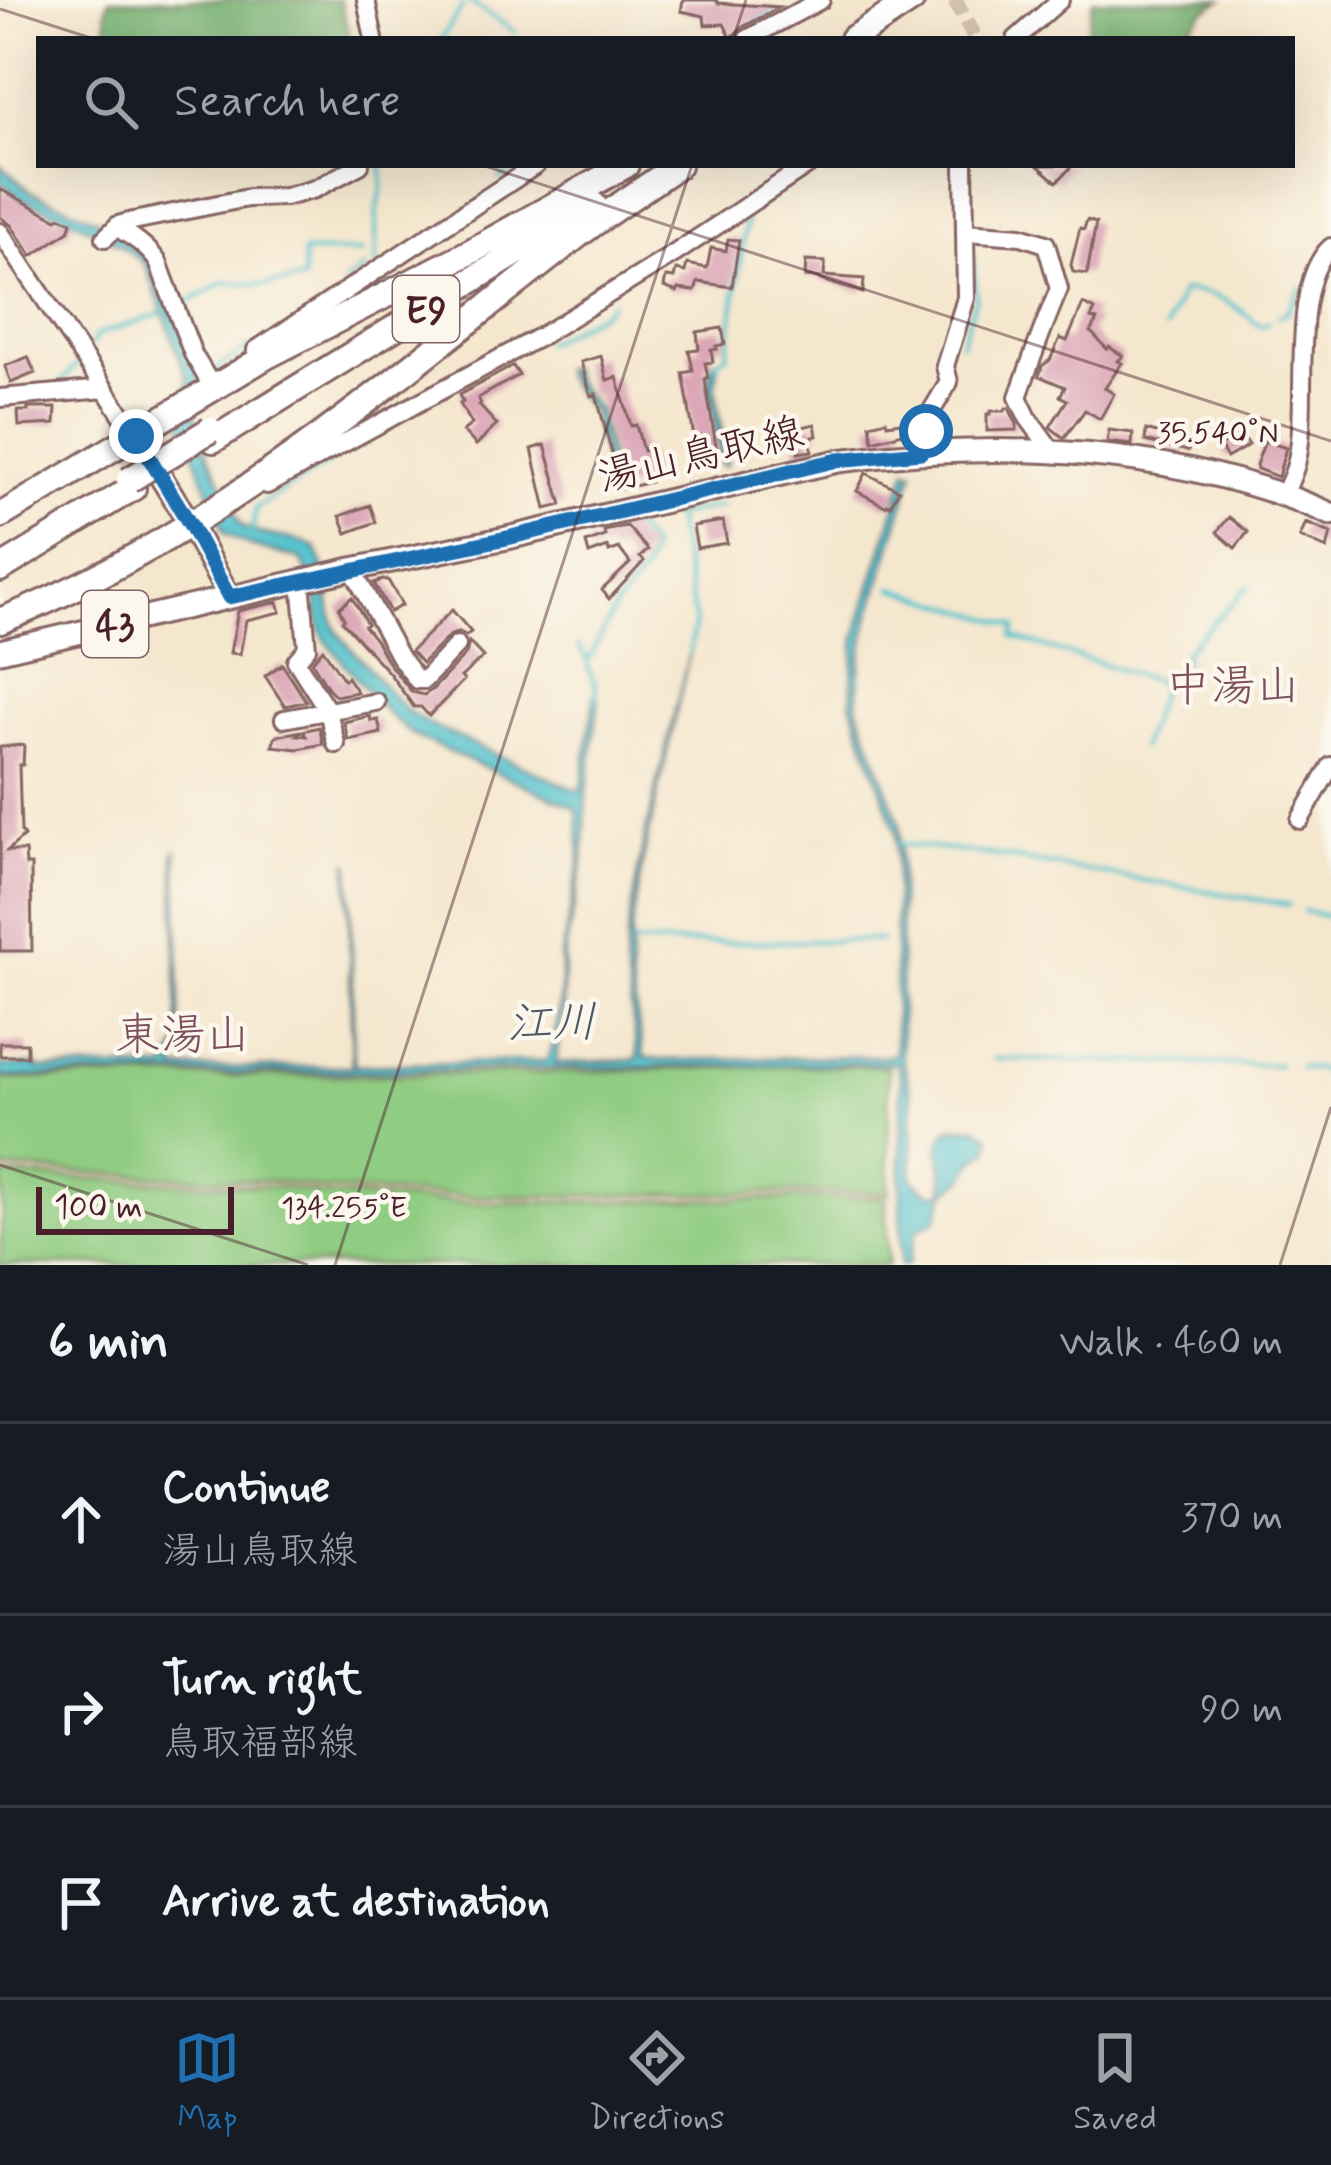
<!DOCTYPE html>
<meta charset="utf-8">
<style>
:root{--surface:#171b24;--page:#20242c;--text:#f1f3f6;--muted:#9ea1a6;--line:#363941;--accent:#1f6fb2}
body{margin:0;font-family:Mynerve,"Klee One",sans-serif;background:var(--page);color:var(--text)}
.scale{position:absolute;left:36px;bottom:30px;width:198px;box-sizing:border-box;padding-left:12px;border:6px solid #4a1f2b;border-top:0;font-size:33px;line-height:42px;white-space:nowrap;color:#4a1f2b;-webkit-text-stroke:9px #fbf7ec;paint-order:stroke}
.stop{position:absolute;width:36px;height:36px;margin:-27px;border:9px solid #1f6fb2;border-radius:50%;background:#fff}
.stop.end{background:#1f6fb2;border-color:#fff;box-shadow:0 3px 12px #0008}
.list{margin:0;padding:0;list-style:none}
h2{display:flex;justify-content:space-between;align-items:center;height:156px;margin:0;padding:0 48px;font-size:51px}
h2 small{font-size:39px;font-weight:400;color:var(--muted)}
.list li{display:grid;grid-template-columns:78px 1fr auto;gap:36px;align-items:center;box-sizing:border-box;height:192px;padding:0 48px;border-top:3px solid var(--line)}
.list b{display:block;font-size:45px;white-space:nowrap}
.list p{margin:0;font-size:39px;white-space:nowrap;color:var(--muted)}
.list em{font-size:39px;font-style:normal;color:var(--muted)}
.icon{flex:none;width:66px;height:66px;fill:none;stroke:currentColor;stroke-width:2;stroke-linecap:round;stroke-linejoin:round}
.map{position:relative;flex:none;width:1331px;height:1265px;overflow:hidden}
.search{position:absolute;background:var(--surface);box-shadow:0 12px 48px #0002;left:36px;right:36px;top:36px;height:132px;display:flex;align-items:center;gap:30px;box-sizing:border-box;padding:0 42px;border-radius:0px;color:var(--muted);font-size:45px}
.sheet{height:732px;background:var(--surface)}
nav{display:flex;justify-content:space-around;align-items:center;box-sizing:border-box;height:168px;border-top:3px solid var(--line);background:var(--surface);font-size:33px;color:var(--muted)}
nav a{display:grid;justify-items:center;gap:6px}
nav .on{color:var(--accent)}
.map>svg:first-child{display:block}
</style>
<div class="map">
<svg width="1331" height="1265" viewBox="0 0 1331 1265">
<rect width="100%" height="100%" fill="#fbf7ec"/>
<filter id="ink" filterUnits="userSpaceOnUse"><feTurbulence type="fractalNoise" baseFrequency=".00833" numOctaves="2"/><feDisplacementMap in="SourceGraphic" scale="24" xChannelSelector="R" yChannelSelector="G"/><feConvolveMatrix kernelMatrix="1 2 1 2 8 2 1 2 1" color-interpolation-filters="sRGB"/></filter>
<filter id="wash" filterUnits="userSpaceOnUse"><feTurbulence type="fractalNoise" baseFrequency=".004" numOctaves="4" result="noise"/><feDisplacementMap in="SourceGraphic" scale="48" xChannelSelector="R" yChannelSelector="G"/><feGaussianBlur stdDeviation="2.7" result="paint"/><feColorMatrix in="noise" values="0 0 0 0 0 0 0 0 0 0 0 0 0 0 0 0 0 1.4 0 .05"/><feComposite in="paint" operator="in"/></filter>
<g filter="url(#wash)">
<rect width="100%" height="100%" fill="#f5e7ce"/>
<path fill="#90cc82" stroke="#6d7656" stroke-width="3" d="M781 1066H888L889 1196 878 1192 479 1197 326 1190 282 1182 0 1169V1079L531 1073Z
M3 1175 283 1187 325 1195 482 1203 881 1197 886 1201 888 1265H0Z"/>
<path fill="#74b070" stroke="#5f684e" stroke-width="3" d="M109 0H340L350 39H108L106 11Z
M1093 0H1222L1204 11 1180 39H1086Z"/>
<path fill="#56c3cd" stroke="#50717c" stroke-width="3" d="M0 165 30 191 108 224 150 254 199 378 196 417 198 432 241 525C264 540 294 534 316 548 330 576 325 607 338 633L391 694 406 710 426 723 581 792 594 698 599 699 587 791 583 863 564 957 563 1009 556 1063 633 1060 638 1057 625 963 628 927 643 844 690 649 643 861 631 930V980L644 1057 661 1060 892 1056 895 1052 896 832 851 702 855 643 861 619 907 470 914 471 868 622 861 657 857 705 900 824 901 1055 912 1096V1178C920 1188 930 1196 943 1192 948 1167 928 1148 950 1128L977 1127 991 1137 990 1150 975 1160 964 1179 946 1192 937 1219 917 1230 908 1265H901V1081L897 1064 893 1063 0 1077V1066L36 1065V1068L45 1069 168 1068C170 1057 176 1052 178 1043L174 852 177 851 181 1042 176 1053V1069L352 1066 348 863H350L354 1065 546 1061 553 1046 561 992V956L580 861 578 813 576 808 416 737C380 712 353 673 325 640L320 630 315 590 301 559 250 546 225 533 181 420 188 381 145 264 122 246 74 220 21 198 0 182Z
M712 364 718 366 715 387 727 465 722 466 709 384Z
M570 368 575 382 597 409 618 491 612 493 592 413 565 378 562 369Z"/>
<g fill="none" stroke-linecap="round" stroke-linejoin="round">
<path stroke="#56c3cd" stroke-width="4.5" d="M467 0 515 32
M758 27V19L778 14
M441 39 463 6
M500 179 519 165
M376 264C378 249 376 238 376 224 376 201 386 192 381 165
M345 282 365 268
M180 307 225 282 266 285 303 280 304 252H362
M1278 316 1286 313 1301 288
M1166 328 1182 291C1216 290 1235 305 1260 326L1268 323
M545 343 604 311 611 303
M961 343 976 297 973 255
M92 345 97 335 160 314
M713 368 716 362 727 355 747 214
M212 372 251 346
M53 387 59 385 79 362
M251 537 256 508 359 444
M893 588 1016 626 1013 637 1163 683 1141 748
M578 646 588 661
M690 652 695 620 675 516 721 506
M1178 684 1186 650 1249 586
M596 704V685L587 666 588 661 615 608 644 571 651 549 626 516
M899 844 993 855 1289 905
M1304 911 1331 917
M633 944 880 940
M994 1059 1279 1065
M1300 1067 1331 1071"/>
</g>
<g id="blocks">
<path fill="#dca6b7" d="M683 0H716L718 3 780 7 741 28 731 38 724 24 705 25 704 16 681 11Z
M1037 165H1073L1057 182Z
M0 189 57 219 61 217 72 222 69 231 32 256 11 225 0 217Z
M1087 220 1096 223 1087 274 1073 272 1071 265 1080 228 1084 229Z
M728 239 739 240 732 287 698 282 695 291 678 289 677 292 664 287 666 277 674 278 676 270 685 272 687 264 707 268 711 248 726 251Z
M806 261 825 262 824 276 864 279 863 293 820 280V278L805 277Z
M1083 304 1095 310 1091 318 1097 320 1091 332 1107 349 1109 347 1123 356 1118 361 1122 363 1105 388 1114 394 1100 419 1085 410 1064 438 1050 427 1067 400 1060 396 1065 387 1039 376 1042 366 1050 360 1060 338 1067 341Z
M722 328 725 344 716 346 717 349 711 350 713 362 705 363 708 378 705 379 719 464 708 467 701 436 694 437 683 373 693 371 689 350 699 349 697 332Z
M601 356 607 380 617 377 631 426 636 425 643 451 647 450 653 473 647 474 650 482 623 489 620 476 618 477 596 394 591 396 581 362Z
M28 357 35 373 11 383 5 366Z
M513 366 519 375 478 398 481 404 479 405 497 425 476 445 463 431 472 424 460 404 463 402 459 395Z
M28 408H56L55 424 19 426 18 411H28Z
M1006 408H1009L1017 424V430L987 431V414H991V411H1005Z
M886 420 887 424 901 422 903 433 873 441 870 424Z
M815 424 817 436 809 438 812 451 798 453 794 429Z
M1109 430 1133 433 1132 445 1107 442Z
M1146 430 1191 443 1188 451 1145 441Z
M1241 433 1249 445 1227 458 1220 446Z
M1265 441 1286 448 1278 477 1257 469 1256 465Z
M545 445 562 505 546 509 532 449Z
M866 473 899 490 890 506 887 504 885 506 857 491Z
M370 505 376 522 347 533 340 516Z
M1229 517 1248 532 1235 548 1217 532Z
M723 521 727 543 697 548 693 526Z
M1306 523 1331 533 1327 549 1300 537Z
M627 526 648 550 640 557 644 561 609 599 602 590 630 563 619 548 609 552 608 547 589 554 586 543 605 536 604 531Z
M382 580H388L402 605 390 612 374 583Z
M352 597 367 624 364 626 376 641 389 664 412 692 424 695 433 689 466 654 469 642 483 657 461 677 464 680 429 716 421 707H414L390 674 342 621 344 619 339 608Z
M278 602 281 612 246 620 240 654 230 653 238 611Z
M452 610 471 632 466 636 459 632 449 636 422 663 411 651Z
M323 649 344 680 347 677 357 692 336 696 328 688 312 662Z
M282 664 306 701 303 702 285 706 265 676Z
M370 716 371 721 378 720 381 733 348 740 344 722Z
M319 727 323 744 298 749 272 746 276 736 302 731 297 735 306 736 303 731Z
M24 745 23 765H19L21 832 24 836 7 851H25L26 865H31L32 951H0V747Z
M0 1043H27V1056H0Z"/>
</g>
</g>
<g filter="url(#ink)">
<use href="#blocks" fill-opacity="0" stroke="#866564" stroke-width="3"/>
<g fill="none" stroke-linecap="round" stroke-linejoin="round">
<path stroke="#d3bfad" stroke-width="16" stroke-dasharray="16 8" stroke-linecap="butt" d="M955 0 976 39"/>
<defs>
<path id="minor" d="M366 0 374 39
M747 39 821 0
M1016 39 1060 0
M116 227C133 237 147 246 158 262L193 354 213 388 217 380
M0 232 136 436
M965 232 1021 236 1046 244 1059 289C1044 324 1031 360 1018 397L1028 418 1053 452
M105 238 118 225 133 221 248 198 285 197 315 189 360 165
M256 350 536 165
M0 398 105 389
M921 451 929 415 949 382 945 366 966 298 964 165
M267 485 541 336 674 254 808 165
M1284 496C1288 484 1295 472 1297 460 1310 404 1288 286 1331 247
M352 569 399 656 417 680H424L457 645
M301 581 307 648 296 661 328 711 336 744
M284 719 376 702
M1300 820 1331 766"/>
<path id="major" d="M136 436 191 526 229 597
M0 651 352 569 507 538 838 461C1002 440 1178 447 1331 514"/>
<path id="highway" d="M852 39 912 0
M213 440 594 205
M0 516 267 356 470 252 626 165
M0 569 133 488
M0 621C222 532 394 378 581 233 612 209 646 188 678 165"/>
</defs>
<use href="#minor" stroke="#866564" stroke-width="22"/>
<use href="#major" stroke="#866564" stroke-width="27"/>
<use href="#highway" stroke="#866564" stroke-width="30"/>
<use href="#minor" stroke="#fff" stroke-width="16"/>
<use href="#major" stroke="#fff" stroke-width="21"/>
<use href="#highway" stroke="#fff" stroke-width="24"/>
<defs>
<path id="highway-bridge" d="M129 480 210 430"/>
</defs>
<use href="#highway-bridge" stroke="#866564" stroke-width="30" stroke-linecap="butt"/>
<use href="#highway-bridge" stroke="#fff" stroke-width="24"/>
</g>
</g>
<g fill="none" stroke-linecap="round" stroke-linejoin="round" filter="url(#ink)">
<path stroke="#1f6fb2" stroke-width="15" d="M136 436 191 526 229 597 507 538 838 460 921 452 926 431"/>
</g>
<path fill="none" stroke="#4a1f2b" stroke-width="3" stroke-opacity="0.45" d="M0 9 94 39M733 39 746 0M482 165 1331 441M0 1165 308 1265M335 1265 692 165M1280 1265 1331 1107"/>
<g text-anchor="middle" stroke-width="9" stroke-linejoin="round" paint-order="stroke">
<g fill="#fbf7ec" stroke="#7f6065" stroke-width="3">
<rect x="393" y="276" width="66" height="66" rx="9"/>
<rect x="82" y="591" width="66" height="66" rx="9"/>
</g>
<g font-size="39" font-weight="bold" fill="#4a1f2b">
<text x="426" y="323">E9</text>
<text x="115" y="638">43</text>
</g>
<g font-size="42" fill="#4a1f2b" stroke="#fbf7ec">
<text transform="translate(700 453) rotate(-13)" y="15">湯山鳥取線</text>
</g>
<g font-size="45" fill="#7d4e5c" stroke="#fbf7ec">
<text x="1233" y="700">中湯山</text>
<text x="183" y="1049">東湯山</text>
</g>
<g font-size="45" font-style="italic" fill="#4e5864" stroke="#fbf7ec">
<text transform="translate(552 1021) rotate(-1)" y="16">江川</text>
</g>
</g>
<g font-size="30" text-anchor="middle" fill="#4a1f2b" stroke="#fbf7ec" stroke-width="9" stroke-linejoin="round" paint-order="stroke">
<text x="1218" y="442">35.540°N</text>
<text x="344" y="1217">134.255°E</text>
</g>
</svg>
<div class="scale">100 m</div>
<div class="stop" style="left:926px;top:431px"></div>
<div class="stop end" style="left:136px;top:436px"></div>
<div class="search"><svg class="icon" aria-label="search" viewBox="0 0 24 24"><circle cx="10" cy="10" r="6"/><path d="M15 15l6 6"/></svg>Search here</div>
</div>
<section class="sheet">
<h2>6 min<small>Walk · 460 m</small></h2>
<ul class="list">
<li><svg class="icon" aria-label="ahead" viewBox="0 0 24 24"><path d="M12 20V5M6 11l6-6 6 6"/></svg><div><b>Continue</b><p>湯山鳥取線</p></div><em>370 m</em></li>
<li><svg class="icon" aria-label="right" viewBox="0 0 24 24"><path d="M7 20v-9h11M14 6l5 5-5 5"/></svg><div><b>Turn right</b><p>鳥取福部線</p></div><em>90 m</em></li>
<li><svg class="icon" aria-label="arrive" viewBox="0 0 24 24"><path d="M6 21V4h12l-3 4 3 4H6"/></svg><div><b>Arrive at destination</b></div></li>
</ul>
</section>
<nav>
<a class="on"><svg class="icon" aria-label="map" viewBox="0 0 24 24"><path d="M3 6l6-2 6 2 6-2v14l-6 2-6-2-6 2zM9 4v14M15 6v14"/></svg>Map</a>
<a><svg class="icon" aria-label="directions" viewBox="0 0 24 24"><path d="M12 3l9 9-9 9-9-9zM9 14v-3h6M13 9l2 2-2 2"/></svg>Directions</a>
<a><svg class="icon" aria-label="saved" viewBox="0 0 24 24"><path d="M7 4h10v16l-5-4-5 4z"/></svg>Saved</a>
</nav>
